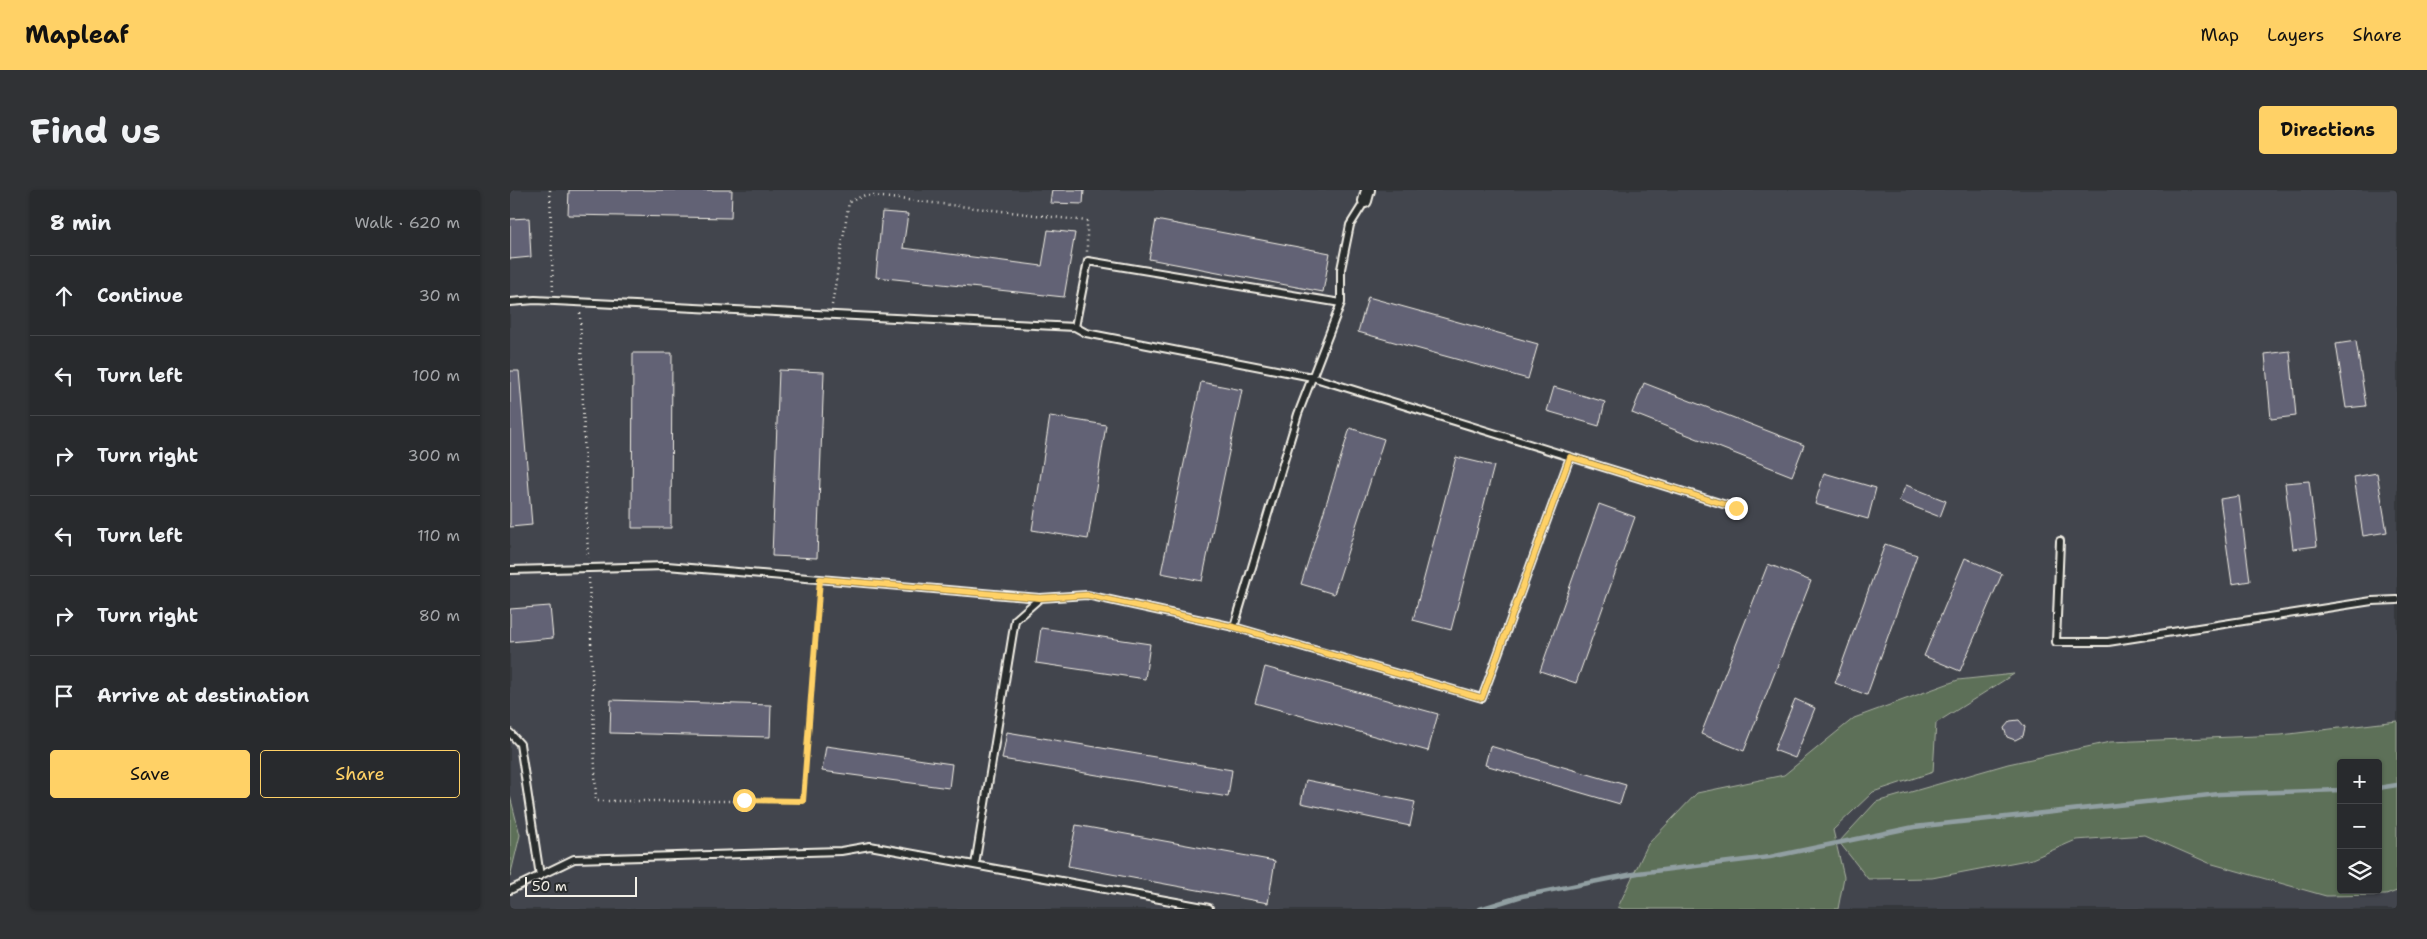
<!DOCTYPE html>
<meta charset="utf-8">
<style>
:root{--surface:#282a2d;--page:#303235;--text:#f1f3f6;--muted:#a5a7aa;--line:#444649;--accent:#ffd166}
body{margin:0;font-family:"Shantell Sans",sans-serif;background:var(--page);color:var(--text)}
.controls{position:absolute;right:15px;bottom:15px;display:grid;overflow:hidden;border-radius:5px;box-shadow:0 1px 4px #0004}
.controls button{width:45px;height:45px;display:grid;place-items:center;padding:0;border:0;border-bottom:1px solid var(--line);background:var(--surface);color:var(--text);font:25px sans-serif}
.scale{position:absolute;left:15px;bottom:12px;width:112px;box-sizing:border-box;padding-left:5px;border:2px solid #f4f1e8;border-top:0;font-size:14px;line-height:18px;white-space:nowrap;color:#f4f1e8;-webkit-text-stroke:4px #2a2d2e;paint-order:stroke}
.stop{position:absolute;width:15px;height:15px;margin:-11px;border:4px solid #ffd166;border-radius:50%;background:#fff}
.stop.end{background:#ffd166;border-color:#fff;box-shadow:0 1px 5px #0008}
.list{margin:0;padding:0;list-style:none}
h2{display:flex;justify-content:space-between;align-items:center;height:65px;margin:0;padding:0 20px;font-size:21px}
h2 small{font-size:16px;font-weight:400;color:var(--muted)}
.list li{display:grid;grid-template-columns:32px 1fr auto;gap:15px;align-items:center;box-sizing:border-box;height:80px;padding:0 20px;border-top:1px solid var(--line)}
.list b{display:block;font-size:19px;white-space:nowrap}
.list em{font-size:16px;font-style:normal;color:var(--muted)}
.actions{display:flex;gap:10px;padding:15px 20px}
.actions a{flex:1;padding:11px 0;border:1px solid var(--accent);border-radius:5px;text-align:center;font-size:18px;color:var(--accent)}
.actions .main{background:var(--accent);color:#111}
.icon{flex:none;width:28px;height:28px;fill:none;stroke:currentColor;stroke-width:2;stroke-linecap:round;stroke-linejoin:round}
.map{position:relative;flex:none;width:1887px;height:719px;overflow:hidden;border-radius:5px}
header{display:flex;align-items:center;gap:30px;box-sizing:border-box;height:70px;padding:0 25px;background:var(--accent);color:#111}
header strong{font-size:24px}
nav{display:flex;gap:28px;margin-inline-start:auto;font-size:18px}
.intro{display:flex;align-items:center;justify-content:space-between;box-sizing:border-box;height:120px;padding:0 30px}
h1{margin:0;font-size:35px}
.button{padding:12px 22px;border-radius:5px;background:var(--accent);color:#111;font-size:18px;font-weight:700}
main{display:flex;gap:30px;padding:0 30px}
aside{flex:1;background:var(--surface);border-radius:5px;box-shadow:0 1px 4px #0004}
.map>svg:first-child{display:block}
</style>
<header>
<strong>Mapleaf</strong>
<nav><a>Map</a><a>Layers</a><a>Share</a></nav>
</header>
<div class="intro"><h1>Find us</h1><a class="button">Directions</a></div>
<main>
<aside>
<h2>8 min<small>Walk · 620 m</small></h2>
<ul class="list">
<li><svg class="icon" aria-label="ahead" viewBox="0 0 24 24"><path d="M12 20V5M6 11l6-6 6 6"/></svg><div><b>Continue</b></div><em>30 m</em></li>
<li><svg class="icon" aria-label="left" viewBox="0 0 24 24"><path d="M17 20v-9H6M10 6l-5 5 5 5"/></svg><div><b>Turn left</b></div><em>100 m</em></li>
<li><svg class="icon" aria-label="right" viewBox="0 0 24 24"><path d="M7 20v-9h11M14 6l5 5-5 5"/></svg><div><b>Turn right</b></div><em>300 m</em></li>
<li><svg class="icon" aria-label="left" viewBox="0 0 24 24"><path d="M17 20v-9H6M10 6l-5 5 5 5"/></svg><div><b>Turn left</b></div><em>110 m</em></li>
<li><svg class="icon" aria-label="right" viewBox="0 0 24 24"><path d="M7 20v-9h11M14 6l5 5-5 5"/></svg><div><b>Turn right</b></div><em>80 m</em></li>
<li><svg class="icon" aria-label="arrive" viewBox="0 0 24 24"><path d="M6 21V4h12l-3 4 3 4H6"/></svg><div><b>Arrive at destination</b></div></li>
</ul>
<div class="actions"><a class="main">Save</a><a>Share</a></div>
</aside>
<div class="map">
<svg width="1887" height="719" viewBox="0 0 1887 719">
<rect width="100%" height="100%" fill="#35383c"/>
<filter id="ink" filterUnits="userSpaceOnUse"><feTurbulence type="fractalNoise" baseFrequency=".02" numOctaves="2"/><feDisplacementMap in="SourceGraphic" scale="10" xChannelSelector="R" yChannelSelector="G"/><feConvolveMatrix kernelMatrix="1 2 1 2 8 2 1 2 1" color-interpolation-filters="sRGB"/></filter>
<g filter="url(#ink)">
<path fill="#42454d" fill-rule="evenodd" d="M0 0H1887V719H0ZM1831 573H1868V700H1831Z"/>
<path fill="#5d6f59" stroke="#a8b0a0" fill-rule="evenodd" d="M1504 484 1426 533 1423 582 1363 602 1323 640 1334 687 1328 719H1113L1108 717 1138 654 1187 603 1274 585 1344 528 1448 490Z
M1887 531V701L1876 705 1816 706 1699 673 1635 645 1566 650 1522 669 1422 688 1358 689 1329 652 1366 612 1498 574 1600 552 1771 545ZM1831 573H1868V700H1831Z
M0 606 10 645 0 687Z"/>
<g fill="none" stroke-linecap="round" stroke-linejoin="round">
<path stroke="#919fa2" stroke-width="4.5" d="M1868 598 1887 595
M970 719 1012 706 1128 683 1260 667 1404 637 1709 604 1831 600"/>
</g>
<path fill="#626274" stroke="#f4f1e8" d="M59 0H222L221 28 58 25Z
M542 0H574L573 14 540 13Z
M372 22 398 24 393 58 532 76 538 40 565 43 554 107 366 87Z
M19 28 21 67 0 69V29Z
M646 30 820 63 813 102 639 69Z
M858 107 1028 154 1018 189 848 142Z
M1846 151 1856 216 1836 218 1826 154Z
M1780 161 1786 226 1761 229 1755 164Z
M123 163H162L161 338H122Z
M269 180 314 182 307 368 262 366Z
M0 181H9L22 335 0 337Z
M691 192 732 200 692 391 651 383Z
M1134 193 1294 255 1282 286 1122 223Z
M1044 197 1095 212 1089 236 1037 221Z
M540 226 596 235 578 349 522 340Z
M840 238 874 249 824 404 791 394Z
M946 267 984 276 941 440 903 430Z
M1314 283 1366 298 1358 329 1305 314Z
M1867 283 1877 342 1853 346 1844 287Z
M1799 291 1807 356 1783 359 1775 293Z
M1396 295 1436 311 1430 327 1389 311Z
M1729 306 1740 391 1722 394 1710 309Z
M1089 314 1125 327 1066 493 1030 481Z
M1375 354 1407 365 1357 505 1325 493Z
M1455 368 1492 384 1450 481 1414 466Z
M1258 374 1301 391 1234 561 1191 544Z
M40 416 43 448 0 452V419Z
M531 438 640 454 635 489 526 473Z
M755 477 928 524 918 561 745 513Z
M1285 509 1305 518 1285 568 1264 560Z
M101 510 261 515 260 547 100 543Z
M1509 530 1515 537 1513 546 1505 550 1497 547 1494 538 1500 531Z
M497 542 722 580 718 607 492 569Z
M316 556 442 574 439 598 312 581Z
M980 556 1116 595 1110 614 975 575Z
M796 590 905 612 900 636 791 613Z
M566 635 765 671 758 713 558 676Z"/>
<g fill="none" stroke-linecap="round" stroke-linejoin="round">
<defs>
<path id="service" d="M0 112 25 110 565 137
M831 113 578 71 565 137 576 143 802 187 1226 318
M1550 351 1546 452H1598L1862 411 1887 410
M0 380 157 376 530 408
M724 437 972 508 1060 267
M0 543 10 554 30 686
M465 675 505 430 530 408 577 405 724 437 788 224 831 113V79L840 35 855 11
M0 700 64 669 331 661 360 656 699 718"/>
<path id="minor" d="M855 11 858 0"/>
</defs>
<use href="#service" stroke="#f4f1e8" stroke-width="10"/>
<use href="#minor" stroke="#f4f1e8" stroke-width="16"/>
<path stroke="#f4f1e8" stroke-width="2.5" stroke-dasharray="1 4" stroke-linecap="butt" d="M40 0 43 102
M322 115 339 12 355 5 577 31V62
M70 123 78 368
M79 388 86 611H293L310 400"/>
<use href="#service" stroke="#2a2d2e" stroke-width="6"/>
<use href="#minor" stroke="#2a2d2e" stroke-width="12"/>
</g>
</g>
<g fill="none" stroke-linecap="round" stroke-linejoin="round" filter="url(#ink)">
<path stroke="#ffd166" stroke-width="6" d="M234 610 293 611 310 389 530 408 577 405 724 437 972 508 1060 267 1226 318"/>
</g>
</svg>
<div class="controls">
<button>+</button>
<button>−</button>
<button><svg class="icon" aria-label="layers" viewBox="0 0 24 24"><path d="M12 4l9 5-9 5-9-5zM3 14l9 5 9-5"/></svg></button>
</div>
<div class="scale">50 m</div>
<div class="stop" style="left:234px;top:610px"></div>
<div class="stop end" style="left:1226px;top:318px"></div>
</div>
</main>
